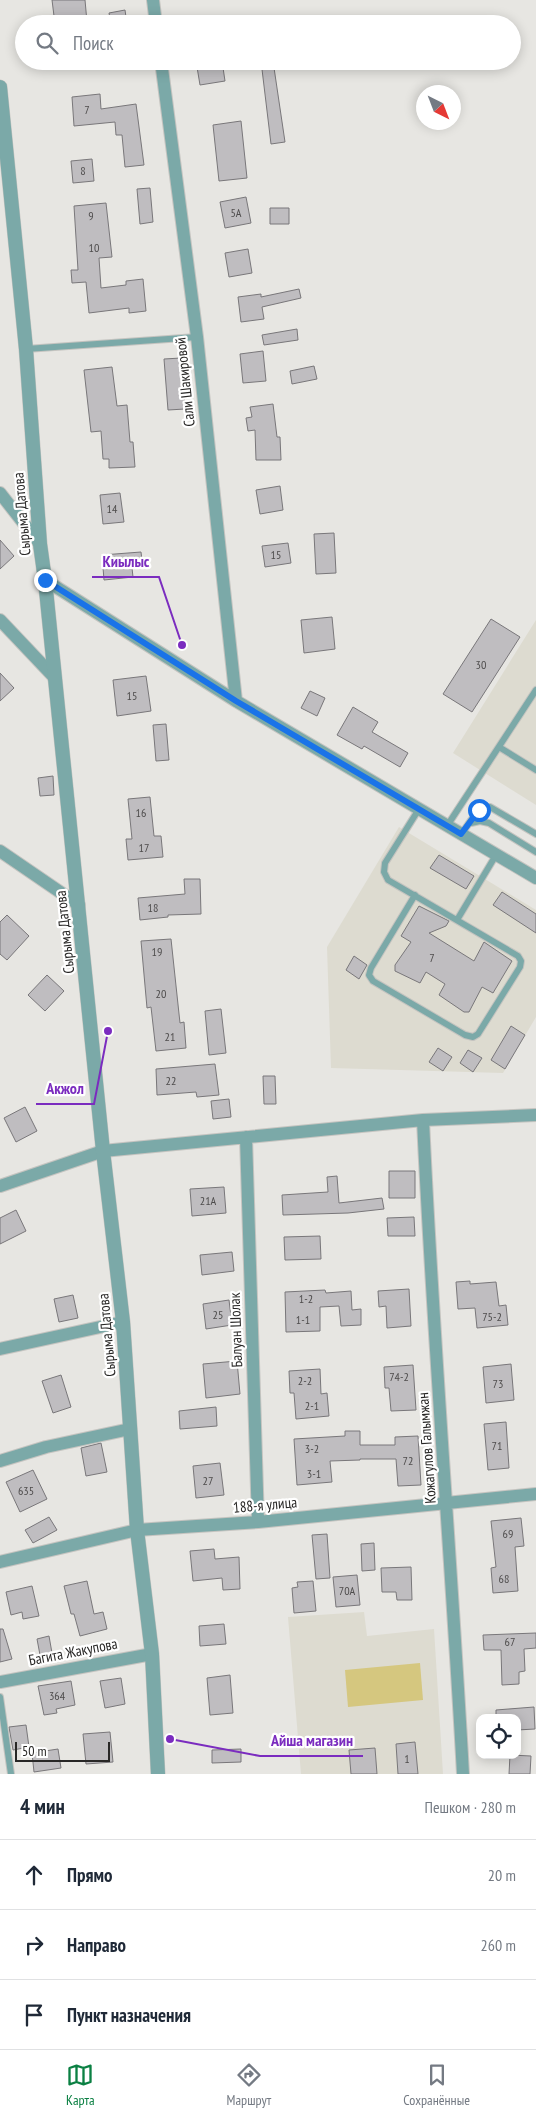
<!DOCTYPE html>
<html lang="ru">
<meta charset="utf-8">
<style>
:root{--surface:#fff;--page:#f6f6f7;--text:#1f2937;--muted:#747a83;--line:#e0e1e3;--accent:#0b8043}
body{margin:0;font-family:"PT Sans Narrow",sans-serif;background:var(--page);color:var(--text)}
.controls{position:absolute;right:15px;bottom:15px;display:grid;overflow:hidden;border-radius:10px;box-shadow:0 2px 12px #0003}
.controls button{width:45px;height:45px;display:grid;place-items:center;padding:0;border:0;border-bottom:1px solid var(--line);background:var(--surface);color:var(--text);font:25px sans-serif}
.compass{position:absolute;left:416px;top:85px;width:45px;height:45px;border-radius:50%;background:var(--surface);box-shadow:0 2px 12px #0003;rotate:138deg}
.scale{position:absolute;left:15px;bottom:12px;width:95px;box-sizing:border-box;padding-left:5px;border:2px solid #282726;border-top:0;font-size:14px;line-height:18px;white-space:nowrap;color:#282726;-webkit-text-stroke:4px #fff;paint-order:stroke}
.stop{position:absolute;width:15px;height:15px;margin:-11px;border:4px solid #1a73e8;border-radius:50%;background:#fff}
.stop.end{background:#1a73e8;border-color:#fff;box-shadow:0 1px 5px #0008}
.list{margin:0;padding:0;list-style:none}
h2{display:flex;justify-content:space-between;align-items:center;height:65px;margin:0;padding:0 20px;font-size:21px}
h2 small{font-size:16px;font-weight:400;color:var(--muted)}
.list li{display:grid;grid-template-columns:32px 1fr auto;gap:15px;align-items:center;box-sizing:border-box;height:70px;padding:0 20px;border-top:1px solid var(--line)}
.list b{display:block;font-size:19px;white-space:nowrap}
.list em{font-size:16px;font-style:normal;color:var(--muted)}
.icon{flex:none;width:28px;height:28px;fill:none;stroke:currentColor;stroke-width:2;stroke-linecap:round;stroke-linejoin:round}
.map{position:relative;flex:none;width:536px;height:1774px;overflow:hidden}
.search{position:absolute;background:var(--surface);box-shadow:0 2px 12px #0003;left:15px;right:15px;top:15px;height:55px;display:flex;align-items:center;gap:12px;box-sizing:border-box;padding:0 18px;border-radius:28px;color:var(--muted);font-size:19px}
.sheet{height:275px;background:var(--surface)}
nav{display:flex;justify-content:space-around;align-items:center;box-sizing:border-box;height:70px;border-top:1px solid var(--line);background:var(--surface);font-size:14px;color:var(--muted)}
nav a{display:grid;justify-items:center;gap:2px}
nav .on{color:var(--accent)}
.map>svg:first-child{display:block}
</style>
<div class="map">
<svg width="536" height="1774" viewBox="0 0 536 1774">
<rect width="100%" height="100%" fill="#e7e6e2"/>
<path fill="#dddbd0" d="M536 620V805L453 753Z
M399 827 536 910V1017L503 1073 331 1068 327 947Z
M364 1612 367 1636 434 1629 443 1774H301L288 1617Z"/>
<path fill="#d5c77f" d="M420 1663 423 1700 348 1707 345 1670Z"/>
<path fill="#bfbdc0" stroke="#79777a" d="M52 0H85L87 22 55 24Z
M125 10 127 24H111L109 13Z
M196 61H222L225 81 200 85Z
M261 61H273L285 142 271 144Z
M100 94 101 109 136 104 144 165 125 167 122 135H116L115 122 74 126 72 97Z
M241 121 247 178 219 181 213 125Z
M92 159 94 181 73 183 71 161Z
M150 188 153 222 140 224 137 189Z
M246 197 251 223 225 228 220 202Z
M106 203 112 257 99 258 101 288 126 285V281L143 279 146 311 129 313V308L89 313 86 282 72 283 71 270H78L74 206Z
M270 208H289V224H270Z
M248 249 252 273 229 277 225 253Z
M299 289 301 298 262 307 264 319 241 322 238 297 261 294V297Z
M297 329 298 340 264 345 262 335Z
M263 351 266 381 243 383 240 354Z
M181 358 185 409 168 410 164 359Z
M314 366 317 379 292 384 290 371Z
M112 367 117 406 127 405 130 442H133L135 467 109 468V459H103L101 431 91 432 84 370Z
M273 404 277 437H280L281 460H256L255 430 248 431 246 418 252 417 250 407Z
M280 486 283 510 260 514 256 490Z
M120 493 124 522 103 524 100 495Z
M334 533 336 573 316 574 314 534Z
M0 540 14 556 0 569Z
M288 543 291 563 265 567 262 546Z
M141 552 143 568H132L133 577 104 580 102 555Z
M332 617 335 649 304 653 301 620Z
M491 619 520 637 472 712 443 694Z
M0 673 14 688 0 701Z
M146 676 151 711 117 716 113 680Z
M310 691 325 698 317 716 301 708Z
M353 707 378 722 372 732 408 753 400 767 364 746 362 749 337 735Z
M166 724 169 760 156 761 153 725Z
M53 776 54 795 40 796 38 778Z
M150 797 154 836H161L163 857 128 860 126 839H132L128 799Z
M439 855 474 876 466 889 430 868Z
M184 879H200L201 914 168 915V917L140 920 138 898 185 894Z
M502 892 536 914V933L493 905Z
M419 906 449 921 446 926 429 933 474 961 484 942 512 961 493 993 482 987 469 1012H464L439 995 445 984 426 972 420 983 395 971V965L411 942 401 936Z
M7 915 29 936 7 960 0 954V922Z
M171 939 180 1023 184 1022 186 1048 156 1051 151 1007 147 1008 141 941Z
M354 956 367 965 359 979 346 970Z
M47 975 64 991 45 1011 28 995Z
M221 1009 226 1053 209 1055 205 1011Z
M511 1026 525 1035 505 1069 491 1060Z
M438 1048 452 1057 443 1071 429 1062Z
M468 1050 482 1058 473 1072 460 1063Z
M215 1064 219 1095 197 1097 196 1092 157 1095 156 1069Z
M263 1076H275L276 1104H264Z
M229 1099 231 1117 213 1119 211 1101Z
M25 1107 37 1131 16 1142 4 1118Z
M389 1171H415V1198H389Z
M337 1176 339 1203 382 1198 384 1209 348 1213 283 1215 282 1195 328 1192 327 1177Z
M224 1187 226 1213 192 1216 190 1189Z
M16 1210 26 1231 0 1244V1218Z
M414 1217 415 1236H388L387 1218Z
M320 1236 321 1259 285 1260 284 1237Z
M232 1252 234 1271 202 1275 200 1255Z
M470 1281V1284L496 1282 499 1306 506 1305 508 1325 477 1328 475 1308 458 1309 456 1282Z
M409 1289 411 1326 387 1328 386 1306 379 1307 378 1291Z
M325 1290 326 1293 351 1291 352 1310 361 1309V1325L341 1326 339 1306 320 1307V1331L286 1332 285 1292Z
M73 1295 78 1318 59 1322 54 1299Z
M229 1300 232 1325 206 1329 203 1304Z
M237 1361 240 1394 206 1398 203 1364Z
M511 1364 514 1400 486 1403 483 1367Z
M413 1365 416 1410 391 1411 389 1388H385L384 1367Z
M320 1369 321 1394 327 1393 329 1416 296 1419 294 1393H290L289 1371Z
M61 1375 71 1407 53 1413 42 1381Z
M216 1407 217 1426 180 1429 179 1411Z
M506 1422 509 1468 488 1470 484 1424Z
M345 1431H360V1445H395V1437L418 1436 421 1485 398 1486 396 1459H360V1460L330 1461 332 1482 297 1485 294 1439 345 1436Z
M101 1443 107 1472 86 1476 81 1448Z
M220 1463 224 1495 196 1498 193 1466Z
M33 1470 47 1499 20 1512 6 1482Z
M49 1517 57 1530 33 1543 25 1530Z
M521 1518 524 1546 515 1547 518 1591 493 1593 491 1568 496 1567 491 1521Z
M327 1534 330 1578 316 1579 312 1535Z
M374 1543 375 1570 362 1571 361 1544Z
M214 1549 215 1559 239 1557 240 1589 223 1590 222 1578 193 1581 190 1551Z
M411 1567 412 1600H397L396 1592H382L381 1568Z
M357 1575 360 1605 336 1607 333 1577Z
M87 1581 94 1614 103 1612 107 1629 80 1636 74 1614H71L64 1586Z
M313 1581 316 1611 294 1613 292 1588 298 1587 297 1582Z
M32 1586 39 1616 23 1619 22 1612 11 1615 6 1592Z
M224 1624 226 1644 200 1646 199 1626Z
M0 1629H3L12 1659 0 1662Z
M536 1633V1648L524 1649 525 1671 519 1672V1684L502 1685 501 1650H484L483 1635Z
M49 1636 52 1653 40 1655 37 1639Z
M230 1675 233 1713 210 1715 207 1678Z
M121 1678 125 1704 105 1708 100 1681Z
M71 1681 75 1705 56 1709 57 1713 44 1715 38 1686Z
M534 1707 535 1729 517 1730V1718H496V1710Z
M26 1725 29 1747 13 1750 9 1727Z
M110 1732 113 1762 86 1764 83 1734Z
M415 1742 418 1774H398L396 1744Z
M375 1748 377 1774H351L349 1750Z
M58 1749 61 1768 34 1772 32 1753Z
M241 1749V1762L212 1763V1750Z
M510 1755 531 1756 530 1774H509Z"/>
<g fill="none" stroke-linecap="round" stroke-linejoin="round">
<defs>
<path id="service" d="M26 349 197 337
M499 747 536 770
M471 823 480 821 489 823 536 852
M447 826 536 690
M461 834C469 825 477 806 490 807L536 834
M415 895 371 968 369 975 373 981 465 1035 473 1037 478 1034 520 967 521 961 518 956 388 880 384 872 385 863 419 809
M457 920 496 855
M0 1697 11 1774"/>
<path id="minor" d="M153 0 156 24
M161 61 197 337 236 701
M0 493 40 544
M45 580 236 701 536 878
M0 620 54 677
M0 851 79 905
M423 1120C433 1338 451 1556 463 1774
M246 1137 258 1522
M0 1186 103 1151 423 1120 536 1115
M0 1349 123 1322
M0 1461 46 1447 130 1429
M0 1562 137 1530 258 1522 536 1494
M0 1682 152 1654"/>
<path id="tertiary" d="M0 87 26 349 40 544 45 580 103 1151 123 1322 137 1530 152 1654 158 1774"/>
</defs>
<use href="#service" stroke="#c5c4c0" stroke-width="8"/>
<use href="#minor" stroke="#c5c4c0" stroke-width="14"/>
<use href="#tertiary" stroke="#c5c4c0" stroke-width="15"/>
<use href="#service" stroke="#7ba9a8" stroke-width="6"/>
<use href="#minor" stroke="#7ba9a8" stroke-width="12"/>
<use href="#tertiary" stroke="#7ba9a8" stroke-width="14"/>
</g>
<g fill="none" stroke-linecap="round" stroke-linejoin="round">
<path stroke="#1a73e8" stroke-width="6" d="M45 580 236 701 461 834 479 810"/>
</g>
<g text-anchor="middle" stroke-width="4.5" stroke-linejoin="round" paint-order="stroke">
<g font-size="12" fill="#4e4c4c">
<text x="87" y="114">7</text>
<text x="83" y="175">8</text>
<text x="236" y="217">5А</text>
<text x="91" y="220">9</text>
<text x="94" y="252">10</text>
<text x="112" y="513">14</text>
<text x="276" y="559">15</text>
<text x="481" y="669">30</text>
<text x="132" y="700">15</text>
<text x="141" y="817">16</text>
<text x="144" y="852">17</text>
<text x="153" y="912">18</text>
<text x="157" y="956">19</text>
<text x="432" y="962">7</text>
<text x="161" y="998">20</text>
<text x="170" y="1041">21</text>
<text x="171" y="1085">22</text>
<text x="208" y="1205">21А</text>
<text x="306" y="1303">1-2</text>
<text x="218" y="1319">25</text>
<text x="492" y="1321">75-2</text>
<text x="303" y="1324">1-1</text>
<text x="399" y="1381">74-2</text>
<text x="305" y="1385">2-2</text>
<text x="498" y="1388">73</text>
<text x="312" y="1410">2-1</text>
<text x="497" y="1450">71</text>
<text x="312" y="1453">3-2</text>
<text x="408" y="1465">72</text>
<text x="314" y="1478">3-1</text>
<text x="208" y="1485">27</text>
<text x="26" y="1495">635</text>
<text x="508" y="1538">69</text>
<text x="504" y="1583">68</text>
<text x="347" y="1595">70А</text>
<text x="510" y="1646">67</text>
<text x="57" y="1700">364</text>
<text x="407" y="1763">1</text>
</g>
<g font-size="15" fill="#282726" stroke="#fff">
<text transform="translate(185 382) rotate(-96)" y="5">Сали Шакировой</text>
<text transform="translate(22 514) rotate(-95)" y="5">Сырыма Датова</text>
<text transform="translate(65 932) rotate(-96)" y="5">Сырыма Датова</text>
<text transform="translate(236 1330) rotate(-92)" y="5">Балуан Шолак</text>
<text transform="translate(107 1335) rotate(-95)" y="5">Сырыма Датова</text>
<text transform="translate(427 1448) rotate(-94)" y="5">Кожагулов Галымжан</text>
<text transform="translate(265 1505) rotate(-5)" y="5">188-я улица</text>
<text transform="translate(73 1652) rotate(-11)" y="5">Багита Жакупова</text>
</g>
</g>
<path fill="none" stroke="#7b2cbf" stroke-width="2" d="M182 645L159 577H92M108 1031L94 1104H36M170 1739L260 1756H363"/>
<g fill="#7b2cbf" stroke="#fff" stroke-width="2">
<circle cx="182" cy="645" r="5"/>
<circle cx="108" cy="1031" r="5"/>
<circle cx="170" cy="1739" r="5"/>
</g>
<g font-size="16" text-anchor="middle" font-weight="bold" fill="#7b2cbf" stroke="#fff" stroke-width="4.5" stroke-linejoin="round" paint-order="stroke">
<text x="126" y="567">Киылыс</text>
<text x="65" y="1094">Акжол</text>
<text x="312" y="1746">Айша магазин</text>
</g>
</svg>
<div class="controls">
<button><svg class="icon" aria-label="locate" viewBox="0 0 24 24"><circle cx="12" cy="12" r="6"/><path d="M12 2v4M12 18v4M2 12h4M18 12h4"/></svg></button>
</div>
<svg class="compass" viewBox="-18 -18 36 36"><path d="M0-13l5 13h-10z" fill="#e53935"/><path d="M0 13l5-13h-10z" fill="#747a83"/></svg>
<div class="scale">50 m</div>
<div class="stop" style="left:479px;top:810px"></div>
<div class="stop end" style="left:45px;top:580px"></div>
<div class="search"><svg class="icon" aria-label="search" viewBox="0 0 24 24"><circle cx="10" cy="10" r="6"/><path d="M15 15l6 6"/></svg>Поиск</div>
</div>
<section class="sheet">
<h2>4 мин<small>Пешком · 280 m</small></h2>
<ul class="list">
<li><svg class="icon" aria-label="ahead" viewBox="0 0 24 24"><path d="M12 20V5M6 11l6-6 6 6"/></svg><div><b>Прямо</b></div><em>20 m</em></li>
<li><svg class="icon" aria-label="right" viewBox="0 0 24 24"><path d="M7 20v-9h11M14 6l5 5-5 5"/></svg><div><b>Направо</b></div><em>260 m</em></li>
<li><svg class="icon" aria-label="arrive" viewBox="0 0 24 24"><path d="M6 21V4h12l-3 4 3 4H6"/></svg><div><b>Пункт назначения</b></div></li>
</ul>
</section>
<nav>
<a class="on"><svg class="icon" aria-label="map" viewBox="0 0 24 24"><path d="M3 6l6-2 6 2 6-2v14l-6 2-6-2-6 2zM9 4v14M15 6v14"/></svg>Карта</a>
<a><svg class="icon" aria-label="directions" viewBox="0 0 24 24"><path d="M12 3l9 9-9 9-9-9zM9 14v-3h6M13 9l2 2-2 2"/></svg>Маршрут</a>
<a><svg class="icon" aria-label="saved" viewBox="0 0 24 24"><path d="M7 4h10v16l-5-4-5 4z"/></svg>Сохранённые</a>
</nav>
